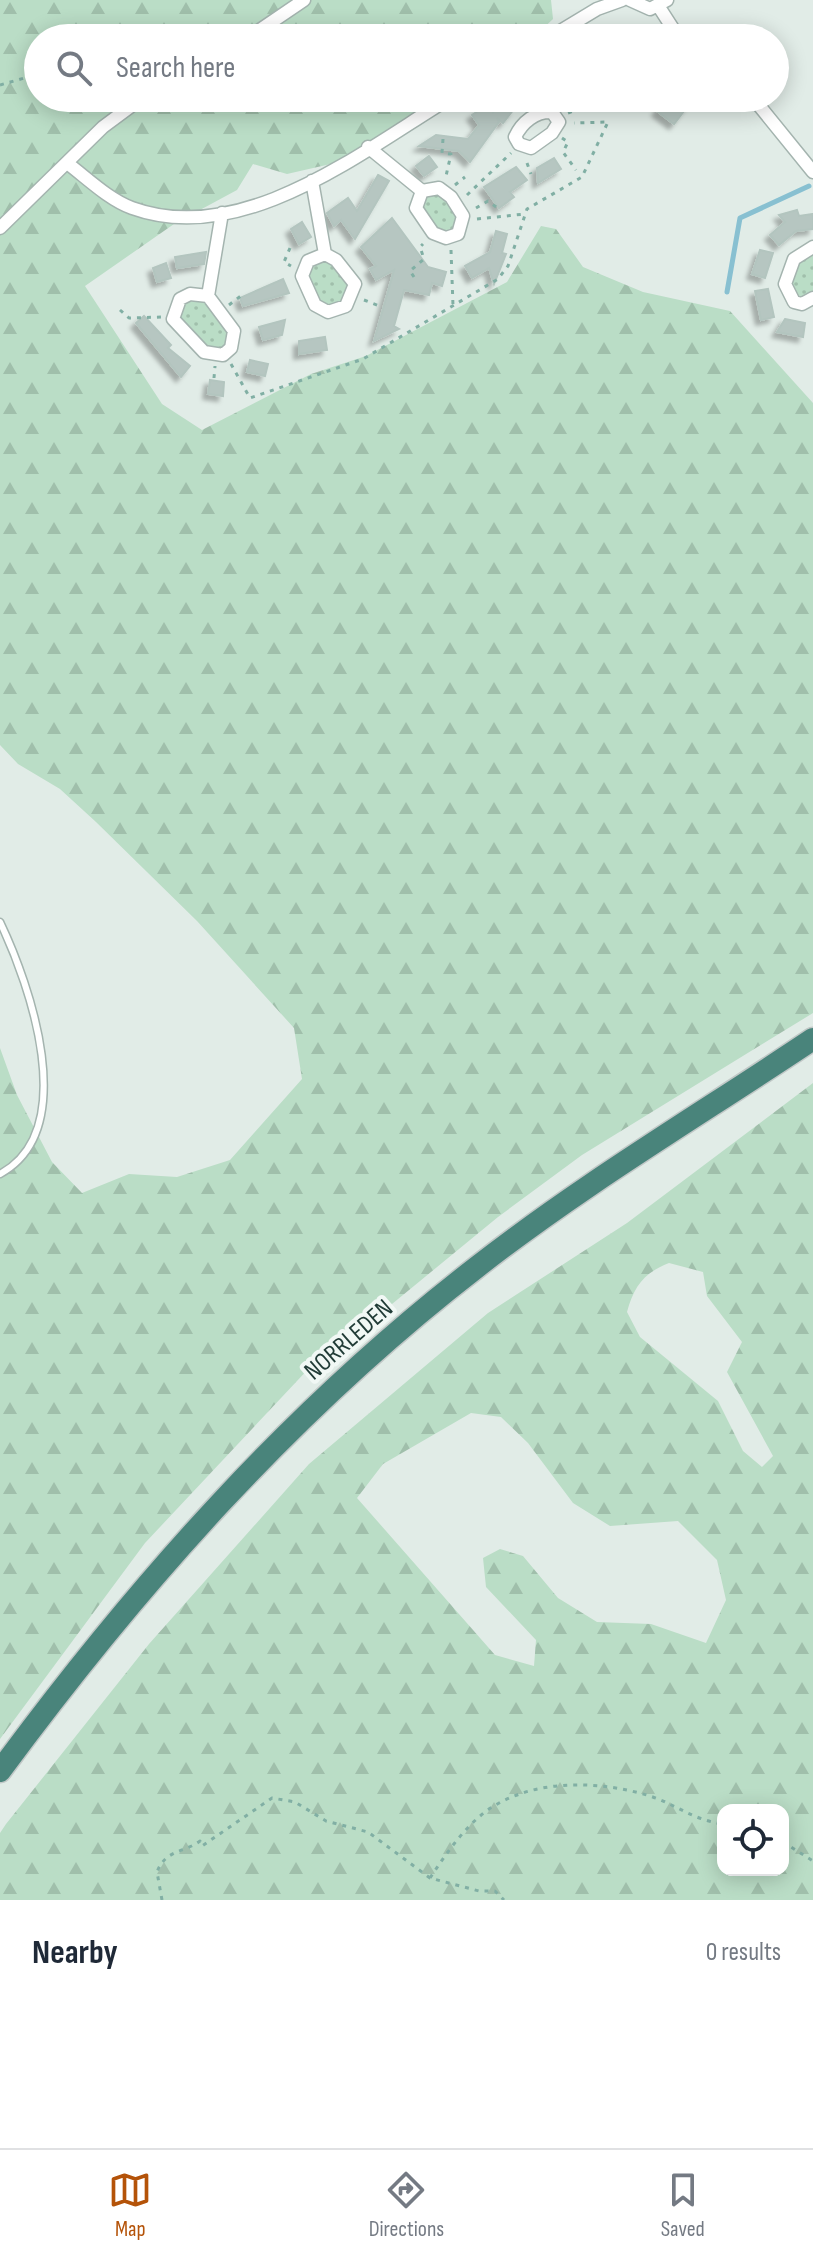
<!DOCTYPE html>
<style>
:root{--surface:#fff;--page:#f6f6f7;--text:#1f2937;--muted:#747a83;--line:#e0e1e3;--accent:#b45309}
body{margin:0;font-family:"Sofia Sans Condensed",sans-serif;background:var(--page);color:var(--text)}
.controls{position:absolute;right:24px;bottom:24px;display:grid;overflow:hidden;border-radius:16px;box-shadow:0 4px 20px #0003}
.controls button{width:72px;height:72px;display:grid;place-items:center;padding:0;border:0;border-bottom:2px solid var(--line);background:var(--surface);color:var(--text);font:40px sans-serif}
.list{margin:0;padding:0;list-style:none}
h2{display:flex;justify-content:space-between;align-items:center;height:104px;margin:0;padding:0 32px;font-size:34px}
h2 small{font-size:26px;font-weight:400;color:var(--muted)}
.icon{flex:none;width:44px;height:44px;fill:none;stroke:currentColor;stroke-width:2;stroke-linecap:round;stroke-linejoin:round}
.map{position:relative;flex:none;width:813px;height:1900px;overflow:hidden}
.search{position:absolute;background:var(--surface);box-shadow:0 4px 20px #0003;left:24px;right:24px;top:24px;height:88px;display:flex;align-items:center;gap:20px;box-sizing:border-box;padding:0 28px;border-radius:44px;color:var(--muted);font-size:30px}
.sheet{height:248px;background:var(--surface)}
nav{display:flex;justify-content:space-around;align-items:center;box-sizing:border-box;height:112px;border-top:2px solid var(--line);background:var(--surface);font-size:22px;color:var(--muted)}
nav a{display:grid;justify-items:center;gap:4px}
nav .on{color:var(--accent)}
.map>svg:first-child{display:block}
</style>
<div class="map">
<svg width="813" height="1900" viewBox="0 0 813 1900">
<defs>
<pattern id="grass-dots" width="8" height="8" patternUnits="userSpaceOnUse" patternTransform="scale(2)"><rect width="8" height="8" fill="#baddc6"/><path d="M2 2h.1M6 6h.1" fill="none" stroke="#a0bfab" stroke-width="1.8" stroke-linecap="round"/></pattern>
<pattern id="forest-firs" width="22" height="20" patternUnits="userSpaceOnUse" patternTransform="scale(2)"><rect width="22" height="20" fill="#baddc6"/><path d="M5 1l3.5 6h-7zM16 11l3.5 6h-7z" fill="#a0bfab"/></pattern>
<filter id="shadow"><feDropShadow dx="-5" dy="5" stdDeviation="2" flood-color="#0004"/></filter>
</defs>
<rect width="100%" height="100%" fill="#e1ece7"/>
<path fill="url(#grass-dots)" d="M440 193 457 215 456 228 440 234 421 206 426 194Z
M813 251V292L800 300 790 293 794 267Z
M327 257 352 290 336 309 318 304 307 284 310 265Z
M190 299 210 303 229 327 226 349 212 351 180 326V305Z"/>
<path fill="url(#forest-firs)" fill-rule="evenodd" d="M0 0H551L553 19 533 38H38V98H440L335 163 287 174 253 164 237 190 174 224 85 286 162 404 202 430 311 374 366 356 507 282 541 226 556 229 583 267 643 292 730 311 813 403V1013L582 1155 498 1217 364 1327 328 1348 145 1543 0 1739V1048L17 1095 52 1162 82 1193 129 1174 177 1177 230 1160 302 1079 294 1028 197 921 96 822 60 789 18 764 0 745Z
M813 1083V1900H0V1833L6 1824 149 1644 309 1464 488 1313 627 1223ZM669 1263 703 1272 707 1296 742 1342 727 1372 773 1456 762 1467 743 1451 718 1401 640 1337 627 1312C634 1286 644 1273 669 1263ZM471 1413 501 1417 528 1443 573 1503 610 1526 678 1521 717 1560 726 1600 706 1643 651 1624 597 1622 558 1598 523 1556 500 1549 483 1558 486 1587 536 1640 534 1666 495 1655 357 1498 383 1464ZM783 1810V1870H723V1810Z"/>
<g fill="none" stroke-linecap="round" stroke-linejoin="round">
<path stroke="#88c0d1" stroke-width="5" d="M727 292 740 218 809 186"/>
</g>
<path fill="#b6c6c1" stroke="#b3c5bf" stroke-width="2" filter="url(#shadow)" d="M667 98H694L674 124 657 111Z
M503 100 514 109 503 123 497 118 499 122 470 162 459 151 419 146 436 135 468 139 479 125 472 115 489 104 493 112Z
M429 156 437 167 424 176 416 166Z
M554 158 561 169 538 183 537 168Z
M516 167 527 180 510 192 514 197 499 208 484 187Z
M378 175 389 181 355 239 341 220 334 226 327 213 348 198 357 211Z
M797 210 799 216 813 214V229L796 231 779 245 770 235 785 222 779 215Z
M392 218 428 267 446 272 442 286 432 283 429 295 404 290 394 326 399 329 374 341 394 270 376 280 370 269 376 266 361 247Z
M302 222 311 237 299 244 291 229Z
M496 231 507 234 502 253 506 254 494 284 489 268 472 278 465 266 490 252Z
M760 250 773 253 765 278 752 274Z
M206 252 204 264 177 268 175 257Z
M166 263 171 278 157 282 153 268Z
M283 279 289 293 243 306 240 298Z
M768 289 774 317 761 320 755 291Z
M144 316 171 345 168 348 190 366 181 377 136 323Z
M785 319 805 323 803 337 777 332Z
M285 320 282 335 263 340 259 327Z
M325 337 327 350 299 354V341Z
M250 360 268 364 265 376 247 372Z
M210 380 224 382 223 396 208 394Z"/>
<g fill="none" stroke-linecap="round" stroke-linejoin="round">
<defs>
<path id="service" d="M0 922C30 985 81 1130 0 1174"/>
<path id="minor" d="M630 0 650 9 667 0
M659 7 679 38
M248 38 304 0
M549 38 597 9 622 0
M753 98 813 172
M552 112 559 122 552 133 531 148 519 144 515 137C522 122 536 111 552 112Z
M368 147 422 191 416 208 433 233 446 238 458 234 463 216 451 197 439 188 422 191
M67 163C87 178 108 199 132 208 242 248 361 152 450 98
M312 181 325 254 308 261 302 276 315 305 328 312 346 306 355 284 336 260 325 254
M0 228 103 127 142 98
M813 247 794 259 785 284 794 302 802 304 813 298
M208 296 190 294 180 299 173 319 204 352 223 355 231 348 234 331 208 296 222 213"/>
<path id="trunk" d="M0 1771C138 1584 293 1409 477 1267 583 1184 701 1114 813 1039"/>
</defs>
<use href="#service" stroke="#a4b4af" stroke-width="9"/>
<use href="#minor" stroke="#a4b4af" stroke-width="15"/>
<use href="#trunk" stroke="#c1c8c7" stroke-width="25"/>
<path stroke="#81afa4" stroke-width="3" stroke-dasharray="4 6" stroke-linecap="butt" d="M0 85 38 74
M568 113 583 107
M562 138 568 142 563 152 576 170
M443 139 442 153 451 154 446 176
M527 163 531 174
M455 185 465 177
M467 195 511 153
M476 208 488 201 499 209
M477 219 525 214
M290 248 284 262 291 266
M451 250 453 306
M414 277 410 271 424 259 420 247 423 244
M364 300 382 307
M229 305 242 295
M120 310 129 318 161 317
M231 364 250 398 363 359 498 279 508 266 527 209 582 177 608 122 574 123
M214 378 215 366
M783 1842 813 1861
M430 1878C446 1854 462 1830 485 1812 531 1778 598 1780 650 1796 677 1805 693 1820 723 1824
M162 1900 157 1872C166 1849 184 1853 200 1841L202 1846 272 1798 295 1802 326 1821 368 1832 430 1878 479 1891H495L504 1900"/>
<use href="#service" stroke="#fff" stroke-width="6"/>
<use href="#minor" stroke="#fff" stroke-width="12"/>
<use href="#trunk" stroke="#49847b" stroke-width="22"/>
</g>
<g text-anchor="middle" stroke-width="8" stroke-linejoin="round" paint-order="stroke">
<g font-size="26" fill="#213c37" stroke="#f1f8f5">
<text transform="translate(348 1339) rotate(-41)" y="9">NORRLEDEN</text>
</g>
</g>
</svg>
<div class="controls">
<button><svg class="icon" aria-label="locate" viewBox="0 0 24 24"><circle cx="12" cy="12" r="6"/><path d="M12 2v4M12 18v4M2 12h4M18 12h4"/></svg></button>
</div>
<div class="search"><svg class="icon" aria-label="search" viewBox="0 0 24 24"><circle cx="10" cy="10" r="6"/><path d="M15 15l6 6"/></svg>Search here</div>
</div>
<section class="sheet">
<h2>Nearby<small>0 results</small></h2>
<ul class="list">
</ul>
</section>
<nav>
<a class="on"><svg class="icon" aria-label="map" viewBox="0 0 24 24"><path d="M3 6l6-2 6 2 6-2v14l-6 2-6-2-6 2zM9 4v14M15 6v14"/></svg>Map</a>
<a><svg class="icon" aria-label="directions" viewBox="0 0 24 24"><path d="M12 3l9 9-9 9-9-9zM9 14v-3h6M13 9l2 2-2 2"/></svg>Directions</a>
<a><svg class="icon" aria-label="saved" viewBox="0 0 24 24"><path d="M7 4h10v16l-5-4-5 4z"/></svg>Saved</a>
</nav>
